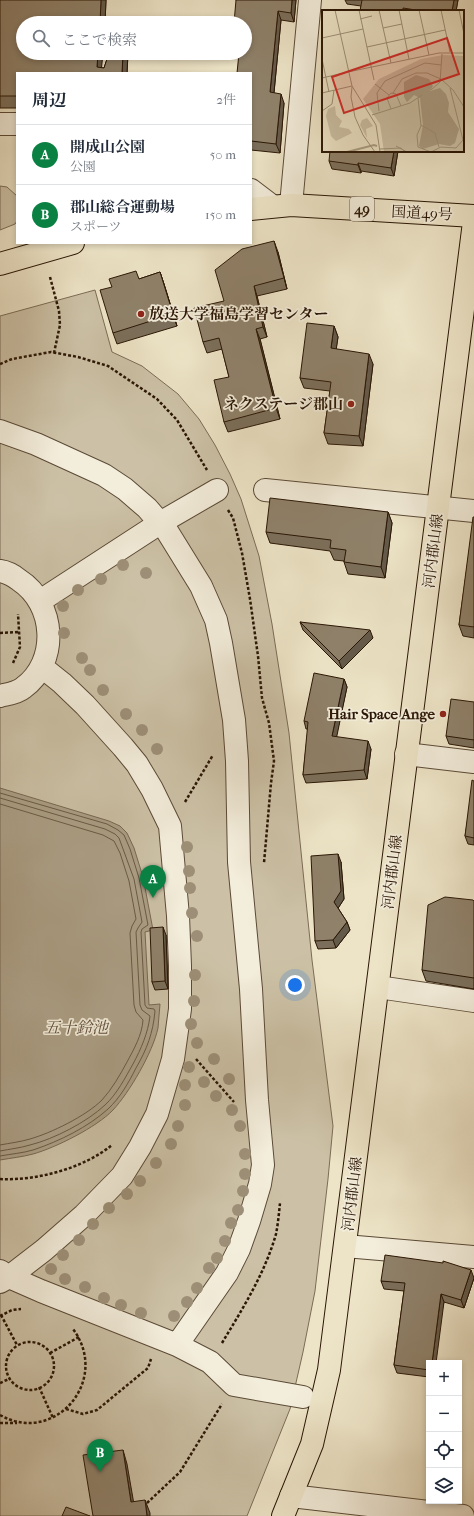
<!DOCTYPE html>
<html lang="ja">
<meta charset="utf-8">
<style>
:root{--surface:#fff;--page:#f6f6f7;--text:#1f2937;--muted:#747a83;--line:#e0e1e3;--accent:#0b8043}
body{margin:0;font-family:"IM FELL French Canon","Noto Serif JP",serif;background:var(--page);color:var(--text)}
.controls{position:absolute;right:12px;bottom:12px;display:grid;overflow:hidden;border-radius:0px;box-shadow:0 2px 6px #0003}
.controls button{width:36px;height:36px;display:grid;place-items:center;padding:0;border:0;border-bottom:1px solid var(--line);background:var(--surface);color:var(--text);font:20px sans-serif}
.you{position:absolute;left:295px;top:985px;width:14px;height:14px;margin:-10px;border:3px solid #fff;border-radius:50%;background:#1a73e8;box-shadow:0 0 0 6px #1a73e833}
.badge{display:grid;place-items:center;width:26px;height:26px;border-radius:50%;background:var(--accent);color:#fff;font-size:13px;font-weight:700}
.pin{position:absolute;translate:-50% -33px;filter:drop-shadow(0 1px 2px #0008)}
.pin::after{content:'';position:absolute;top:21px;width:14px;height:12px;background:inherit;clip-path:polygon(0 0,100% 0,50% 100%)}
.list{margin:0;padding:0;list-style:none}
h2{display:flex;justify-content:space-between;align-items:center;height:52px;margin:0;padding:0 16px;font-size:17px}
h2 small{font-size:13px;font-weight:400;color:var(--muted)}
.list li{display:grid;grid-template-columns:26px 1fr auto;gap:12px;align-items:center;box-sizing:border-box;height:60px;padding:0 16px;border-top:1px solid var(--line)}
.list b{display:block;font-size:15px;white-space:nowrap}
.list p{margin:0;font-size:13px;white-space:nowrap;color:var(--muted)}
.list em{font-size:13px;font-style:normal;color:var(--muted)}
.icon{flex:none;width:22px;height:22px;fill:none;stroke:currentColor;stroke-width:2;stroke-linecap:round;stroke-linejoin:round}
.map{position:relative;flex:none;width:474px;height:1516px;overflow:hidden}
.search{position:absolute;background:var(--surface);box-shadow:0 2px 6px #0003;left:16px;top:16px;width:236px;height:44px;display:flex;align-items:center;gap:10px;box-sizing:border-box;padding:0 14px;border-radius:22px;color:var(--muted);font-size:15px}
.panel{position:absolute;background:var(--surface);box-shadow:0 2px 6px #0003;left:16px;top:72px;width:236px;height:172px;border-radius:0px}
.map>svg:first-child{display:block}
</style>
<div class="map">
<svg width="474" height="1516" viewBox="0 0 474 1516">
<rect width="100%" height="100%" fill="#ede4c7"/>
<filter id="stains"><feTurbulence type="fractalNoise" baseFrequency=".005" numOctaves="4"/><feColorMatrix values="0 0 0 0 .2 0 0 0 0 .09 0 0 0 0 .02 0 0 0 .5 -.17"/></filter>
<radialGradient id="worn" r=".72"><stop offset=".6" stop-color="#630" stop-opacity="0"/><stop offset="1" stop-color="#630" stop-opacity=".3"/></radialGradient>
<path fill="#ccc1a6" stroke="#7b6c56" d="M0 186 7 187 17 196V221L15 224 0 230Z
M95 290 112 352 142 366 178 394 199 419 215 445 230 474 241 499 259 556 272 624 289 733 312 960 333 1126 328 1179 315 1291 303 1352 290 1409 247 1516H0V316Z"/>
<path fill="#ab9e85" stroke="#776852" d="M0 788 109 821 120 826 127 833 134 848 143 877 153 930 145 932 149 1005 160 1004C159 1012 159 1020 158 1028 153 1052 129 1093 113 1110 97 1127 55 1148 33 1154 22 1157 11 1158 0 1160Z"/>
<g fill="none" stroke-linecap="round" stroke-linejoin="round">
<path stroke="#6a5a45" stroke-width="1" d="M0 793 107 824 118 830 124 835 130 849 139 878 148 925 142 929 141 932 145 1005 147 1008 154 1009 155 1011C153 1033 147 1049 136 1068 129 1082 120 1098 108 1109 88 1127 60 1141 33 1150 23 1153 11 1154 0 1156
M0 798 105 829 115 834 119 838 134 879 142 922 138 928 136 932 140 1005 142 1010 150 1016C148 1033 141 1049 133 1064 125 1078 117 1094 105 1105 87 1122 54 1139 30 1145 20 1148 10 1149 0 1151
M0 804 103 835 114 841 120 853 129 881 136 919 132 926 130 933 134 1005 136 1012 143 1020C142 1035 134 1049 127 1062 120 1075 112 1089 102 1100 86 1116 51 1133 30 1139 20 1142 10 1143 0 1145"/>
<defs>
<path id="minor" d="M0 124H17
M251 190 272 206
M291 205 310 0
M0 431 36 444 104 475 125 489 147 508 167 531 201 586 216 620 221 643 234 720 237 761 239 862 251 989 257 1100 263 1165 260 1184 249 1221 239 1249 227 1273 177 1345
M265 490 474 511
M0 571C7 572 14 576 19 580 56 604 59 662 23 688 17 693 8 694 0 696
M40 601 160 523 217 490
M406 754 474 762
M378 987 474 1001
M345 1246 474 1257
M0 1271 9 1277 41 1291 177 1345 210 1362 234 1385 303 1397
M0 1282 9 1277 44 1250 84 1215 122 1176 140 1147 157 1114 173 1059 180 1009V966L178 916 170 826 152 789 137 764 123 747 85 705 62 683 42 667
M291 1496 463 1516"/>
<path id="major" d="M283 1516 312 1444 329 1370 474 222"/>
<path id="highway" d="M251 209 291 205 474 216
M0 264 73 243"/>
</defs>
<use href="#minor" stroke="#5b4a36" stroke-width="24"/>
<use href="#major" stroke="#2a1605" stroke-width="24"/>
<use href="#highway" stroke="#2a1605" stroke-width="24"/>
<path stroke="#2a1605" stroke-width="2.5" stroke-dasharray="3 2" stroke-linecap="butt" d="M50 277 59 311 60 325 54 353
M0 364 12 359 51 352 78 357 108 366 157 399 177 420 207 470
M228 510 233 518 242 553 250 599 258 656 262 698 269 723 274 761 271 783 264 863
M0 633 19 632
M13 663 20 647 18 614
M185 802 213 755
M196 1059 234 1102
M0 1179C37 1181 84 1168 112 1145
M1 1315 17 1345
M0 1316 12 1310 21 1309
M6 1366a24 24 0 1 1 48 0a24 24 0 1 1-48 0Z
M222 1343C243 1308 265 1273 276 1234 278 1224 279 1213 280 1203
M50 1353 79 1337
M0 1383 9 1379
M39 1387 53 1418
M66 1409 83 1414 97 1410 148 1368 151 1359
M0 1415C55 1446 111 1380 73 1329
M0 1423H17
M147 1503 180 1472 222 1404"/>
<use href="#minor" stroke="#f3eddb" stroke-width="22"/>
<use href="#major" stroke="#ede4c7" stroke-width="22"/>
<use href="#highway" stroke="#ede4c7" stroke-width="22"/>
</g>
<g fill="#9d8f77">
<circle cx="123" cy="565" r="6"/>
<circle cx="146" cy="573" r="6"/>
<circle cx="101" cy="579" r="6"/>
<circle cx="78" cy="590" r="6"/>
<circle cx="63" cy="606" r="6"/>
<circle cx="64" cy="633" r="6"/>
<circle cx="82" cy="658" r="6"/>
<circle cx="90" cy="670" r="6"/>
<circle cx="103" cy="690" r="6"/>
<circle cx="126" cy="714" r="6"/>
<circle cx="142" cy="730" r="6"/>
<circle cx="157" cy="749" r="6"/>
<circle cx="187" cy="847" r="6"/>
<circle cx="189" cy="871" r="6"/>
<circle cx="190" cy="888" r="6"/>
<circle cx="192" cy="913" r="6"/>
<circle cx="197" cy="936" r="6"/>
<circle cx="195" cy="975" r="6"/>
<circle cx="194" cy="1001" r="6"/>
<circle cx="191" cy="1024" r="6"/>
<circle cx="197" cy="1043" r="6"/>
<circle cx="214" cy="1059" r="6"/>
<circle cx="189" cy="1067" r="6"/>
<circle cx="229" cy="1079" r="6"/>
<circle cx="204" cy="1082" r="6"/>
<circle cx="185" cy="1085" r="6"/>
<circle cx="216" cy="1096" r="6"/>
<circle cx="185" cy="1105" r="6"/>
<circle cx="232" cy="1110" r="6"/>
<circle cx="178" cy="1126" r="6"/>
<circle cx="240" cy="1126" r="6"/>
<circle cx="171" cy="1144" r="6"/>
<circle cx="245" cy="1154" r="6"/>
<circle cx="156" cy="1163" r="6"/>
<circle cx="245" cy="1174" r="6"/>
<circle cx="140" cy="1181" r="6"/>
<circle cx="243" cy="1191" r="6"/>
<circle cx="127" cy="1194" r="6"/>
<circle cx="109" cy="1208" r="6"/>
<circle cx="238" cy="1210" r="6"/>
<circle cx="231" cy="1223" r="6"/>
<circle cx="93" cy="1224" r="6"/>
<circle cx="79" cy="1240" r="6"/>
<circle cx="225" cy="1241" r="6"/>
<circle cx="63" cy="1255" r="6"/>
<circle cx="217" cy="1258" r="6"/>
<circle cx="209" cy="1268" r="6"/>
<circle cx="51" cy="1269" r="6"/>
<circle cx="65" cy="1279" r="6"/>
<circle cx="85" cy="1287" r="6"/>
<circle cx="197" cy="1288" r="6"/>
<circle cx="104" cy="1298" r="6"/>
<circle cx="187" cy="1302" r="6"/>
<circle cx="121" cy="1305" r="6"/>
<circle cx="141" cy="1313" r="6"/>
<circle cx="174" cy="1316" r="6"/>
</g>
<path fill="#7b6f5b" stroke="#2a1605" d="M0 0H106L105 23H23L102 68H104L109 53H128L127 73H17V108H0Z
M236 0H296L294 22 281 20 274 93 284 103 280 153 251 150V73L245 23Z
M345 0H458L456 11H360L361 6 347 4Z
M398 151 394 176 361 171V173L332 169 329 161Z
M278 252 287 289 257 296 267 337 260 339 280 419 228 432 224 422 229 377 222 349 207 353 203 342 224 301Z
M160 272 164 284 177 326 117 344 113 333 139 279Z
M334 326 338 337 336 349 373 364 363 446 328 444 324 433 330 391 304 388 300 378Z
M388 512 392 523 385 578 348 574 344 562V561L334 560 330 551 270 543 266 532Z
M474 517V638L463 636 459 625Z
M300 622 373 638 342 669 303 630Z
M344 679 347 687 336 737 371 749 367 779 306 783 303 775 308 729H306L304 721Z
M474 702V748L449 744 446 736Z
M474 781V845L468 844 465 836Z
M341 862 344 899 338 908 347 922 350 930 336 948 318 949 315 941Z
M474 901V989L426 981 422 970Z
M166 935 168 989 155 990 152 982Z
M474 1278 464 1308 444 1302 429 1363V1377L397 1373 394 1365 404 1291 384 1289 381 1281Z"/>
<path fill="#645a4a" stroke="#2a1605" d="M101 0H106L105 23H100Z
M292 0H296L294 22 291 13Z
M454 0H458L456 11H452Z
M278 11 281 20 273 102 270 92Z
M98 53H103L101 73 97 67Z
M123 53H128L127 73H122Z
M281 94 284 103 280 153 276 144Z
M394 151H398L394 176 391 168Z
M358 163 361 171V173L358 165Z
M274 241 278 252 287 289 284 278Z
M160 272 164 284 177 326 173 314Z
M254 286 257 296 267 337 263 327Z
M334 326 338 337 335 358 331 348Z
M256 329 260 339 280 419 276 408Z
M369 354 373 364 363 446 359 436Z
M388 512 392 523 385 578 381 567Z
M370 630 373 638 342 669 339 661Z
M344 679 347 687 335 745 332 736Z
M368 741 371 749 367 779 364 770Z
M338 854 341 862 344 899 337 910 334 902Z
M347 922 350 930 336 948 333 940Z
M163 927 166 935 168 989 165 981Z
M471 1270 474 1278 464 1308 461 1300Z
M441 1294 444 1302 436 1363H432Z
M123 1450 127 1464 136 1516 131 1502Z
M145 1500 150 1513V1516H147Z"/>
<path fill="#8f816a" stroke="#2a1605" d="M0 0H101L100 23H23V53H98L97 67 104 68 109 53H123L122 73H17V96H0Z
M236 0H292L291 13 278 11 270 92 281 94 276 144 251 141V73H237L239 53H245V23H234Z
M362 0H454L452 11H422L403 8V11H360Z
M330 151H394L391 168 358 163V165L329 161Z
M274 241 284 278 254 286 263 327 256 329 276 408 224 422 214 380 229 377 219 338 203 342 194 308 224 301 215 270 242 249Z
M136 271 139 279 160 272 173 314 113 333 100 290 112 287 109 279Z
M307 323 334 326 331 348 369 354 359 436 324 433 331 382 300 378Z
M270 498 388 512 381 567 344 562 346 550 330 548 331 540 266 532Z
M473 517H474V627L459 625Z
M300 622 370 630 339 661Z
M314 673 344 679 332 736 368 741 364 770 303 775 308 722 304 721Z
M451 699 474 702V740L446 736Z
M472 780 474 781V838L465 836Z
M338 854 341 891 334 902 347 922 333 940 315 941 311 856Z
M445 897 473 900 474 901V978L422 970 428 905Z
M163 927 165 981 152 982 150 928Z
M385 1255 443 1263V1261L471 1270 461 1300 441 1294 432 1363H429V1370L394 1365 405 1283 381 1281Z
M123 1450 131 1502 145 1500 147 1516H93L83 1455Z
M66 1507 90 1516H62Z"/>
<g fill="#8f2418" stroke="#f3eddb" stroke-width="1.5">
<circle cx="141" cy="314" r="4"/>
<circle cx="351" cy="404" r="4"/>
<circle cx="443" cy="714" r="4"/>
</g>
<g text-anchor="middle" stroke-width="3.5" stroke-linejoin="round" paint-order="stroke">
<rect fill="#f3eddb" stroke="#665645" stroke-width="1" x="350" y="197" width="24" height="24" rx="3"/>
<g font-size="14" font-weight="bold" fill="#2a1605">
<text x="362" y="214">49</text>
</g>
<g font-size="15" fill="#2a1605" stroke="#f3eddb">
<text transform="translate(422 213) rotate(3)" y="5">国道49号</text>
<text transform="translate(433 551) rotate(-83)" y="5">河内郡山線</text>
<text transform="translate(392 872) rotate(-83)" y="5">河内郡山線</text>
<text transform="translate(352 1194) rotate(-83)" y="5">河内郡山線</text>
</g>
<g font-size="15" font-weight="bold" fill="#2a1605" stroke="#f3eddb" text-anchor="end">
<text x="149" y="319" text-anchor="start">放送大学福島学習センター</text>
<text x="343" y="409">ネクステージ郡山</text>
<text x="435" y="719">Hair Space Ange</text>
</g>
<g font-size="16" font-style="italic" fill="#5e4c38" stroke="#f3eddb">
<text x="76" y="1033">五十鈴池</text>
</g>
</g>
<g transform="translate(322 10)">
<rect width="142" height="142" fill="#ede4c7"/>
<path d="M121 45 142 46V142H62L58 114 41 89 57 69 99 49ZM13 96 14 105 20 111 17 117 27 119 30 123 14 131 9 126 4 106 6 99ZM45 108 51 116 44 119 45 128 38 115 40 110Z" fill="#ccc1a6"/>
<path d="M94 65 107 69 111 76 108 81 118 78 124 84 127 93 126 102 137 119 133 133 128 136 117 134 101 139 97 136 101 115 98 88 92 85 85 92 82 87V72Z" fill="#ab9e85"/>
<path fill="none" stroke="#ab9e85" stroke-width="2" d="M25 142 52 135 55 136"/>
<path fill="none" stroke="#9f9279" stroke-width="1" d="M13 0 30 76 54 115 58 142M37 0 52 70M57 0 69 53M77 0 87 49M97 0 107 45M119 0 128 42M137 0 142 24M38 9 50 6M61 18 80 14M0 28 41 19M45 37 123 20M0 49 7 82M26 62 117 43H142M0 68 26 62M53 74 67 85M30 77 29 87 33 107 41 125 53 142M109 80 118 72 120 44M0 83 30 76M71 83 80 69 94 63H105L119 69 131 80 142 97M96 88 99 116 95 125 96 137 109 142M69 99 65 88 69 83 74 84 79 96M0 101 10 94 12 80M57 101 55 83 63 71 103 53 119 55M50 105 88 93 100 85M99 115 113 123 117 137M74 136 85 142M58 139 79 138 83 142M109 142 119 137 134 138 141 130 128 78"/>
<path fill="#d62828" fill-opacity="0.15" stroke="#d62828" stroke-width="2" d="M125 28 137 64 22 103 10 67Z"/>
<rect width="142" height="142" fill="none" stroke="#2a1605" stroke-width="2"/>
</g>
<rect width="100%" height="100%" filter="url(#stains)"/>
<rect width="100%" height="100%" fill="url(#worn)"/>
</svg>
<div class="controls">
<button>+</button>
<button>−</button>
<button><svg class="icon" aria-label="locate" viewBox="0 0 24 24"><circle cx="12" cy="12" r="6"/><path d="M12 2v4M12 18v4M2 12h4M18 12h4"/></svg></button>
<button><svg class="icon" aria-label="layers" viewBox="0 0 24 24"><path d="M12 4l9 5-9 5-9-5zM3 14l9 5 9-5"/></svg></button>
</div>
<div class="you"></div>
<div class="pin badge" style="left:153px;top:898px">A</div>
<div class="pin badge" style="left:100px;top:1472px">B</div>
<div class="search"><svg class="icon" aria-label="search" viewBox="0 0 24 24"><circle cx="10" cy="10" r="6"/><path d="M15 15l6 6"/></svg>ここで検索</div>
<section class="panel">
<h2>周辺<small>2件</small></h2>
<ul class="list">
<li><span class="badge">A</span><div><b>開成山公園</b><p>公園</p></div><em>50 m</em></li>
<li><span class="badge">B</span><div><b>郡山総合運動場</b><p>スポーツ</p></div><em>150 m</em></li>
</ul>
</section>
</div>
